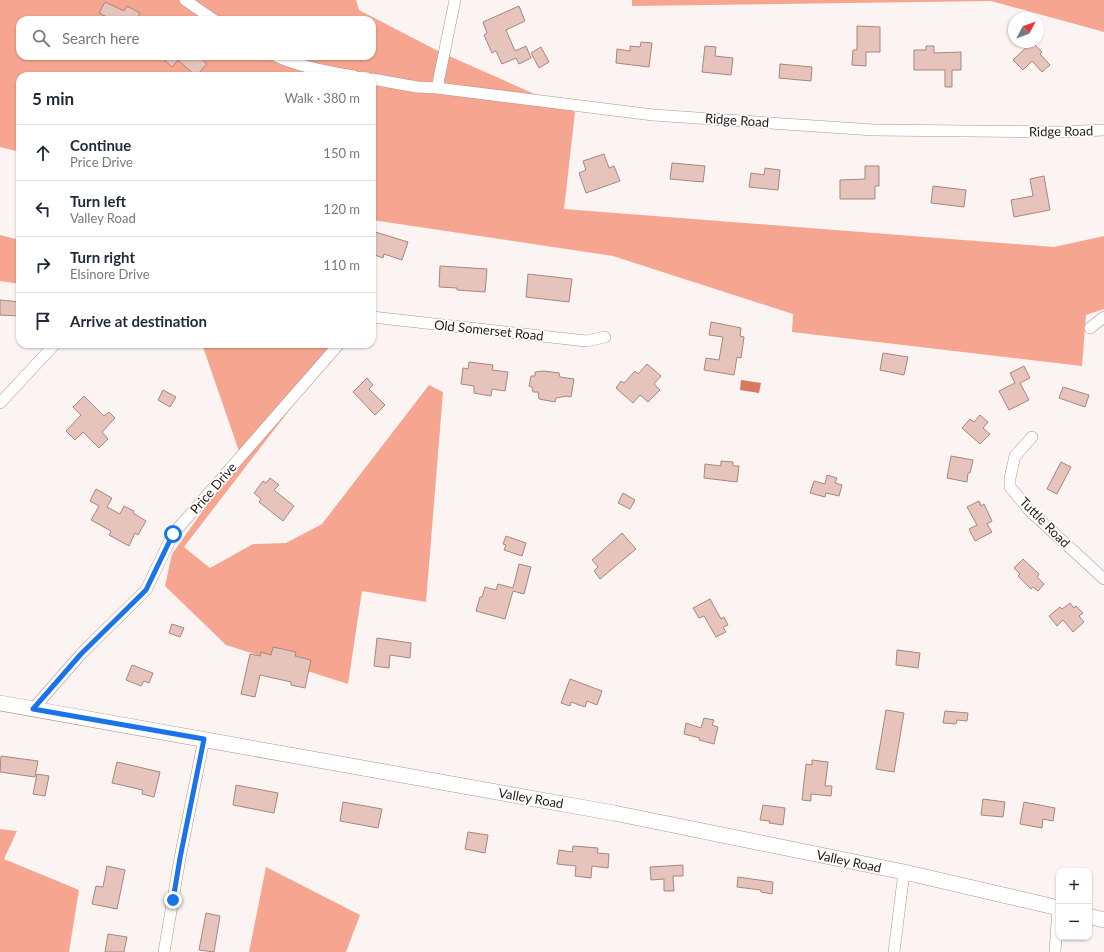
<!DOCTYPE html>
<meta charset="utf-8">
<style>
:root{--surface:#fff;--page:#f2f2f3;--text:#1f2937;--muted:#747a83;--line:#e0e1e3}
body{margin:0;font-family:Lato,sans-serif;background:var(--page);color:var(--text)}
.controls{position:absolute;right:12px;bottom:12px;display:grid;overflow:hidden;border-radius:8px;box-shadow:0 1px 3px #0004}
.controls button{width:36px;height:36px;display:grid;place-items:center;padding:0;border:0;border-bottom:1px solid var(--line);background:var(--surface);color:var(--text);font:20px sans-serif}
.compass{position:absolute;left:1008px;top:12px;width:36px;height:36px;border-radius:50%;background:var(--surface);box-shadow:0 1px 3px #0004;rotate:49deg}
.stop{position:absolute;width:12px;height:12px;margin:-9px;border:3px solid #1a73e8;border-radius:50%;background:#fff}
.stop.end{background:#1a73e8;border-color:#fff;box-shadow:0 1px 4px #0008}
.list{margin:0;padding:0;list-style:none}
h2{display:flex;justify-content:space-between;align-items:center;height:52px;margin:0;padding:0 16px;font-size:17px}
h2 small{font-size:13px;font-weight:400;color:var(--muted)}
.list li{display:grid;grid-template-columns:26px 1fr auto;gap:12px;align-items:center;box-sizing:border-box;height:56px;padding:0 16px;border-top:1px solid var(--line)}
.list b{display:block;font-size:15px;white-space:nowrap}
.list p{margin:0;font-size:13px;white-space:nowrap;color:var(--muted)}
.list em{font-size:13px;font-style:normal;color:var(--muted)}
.icon{flex:none;width:22px;height:22px;fill:none;stroke:currentColor;stroke-width:2;stroke-linecap:round;stroke-linejoin:round}
.map{position:relative;flex:none;width:1104px;height:952px;overflow:hidden}
.search{position:absolute;background:var(--surface);box-shadow:0 1px 3px #0004;left:16px;top:16px;width:360px;height:44px;display:flex;align-items:center;gap:10px;box-sizing:border-box;padding:0 14px;border-radius:12px;color:var(--muted);font-size:15px}
.panel{position:absolute;background:var(--surface);box-shadow:0 1px 3px #0004;left:16px;top:72px;width:360px;height:276px;border-radius:12px}
.map>svg:first-child{display:block}
</style>
<div class="map">
<svg width="1104" height="952" viewBox="0 0 1104 952">
<rect width="100%" height="100%" fill="#fbf4f2"/>
<path fill="#f6a690" fill-rule="evenodd" d="M0 0H356L359 10 440 52 575 112 564 209 1054 247 1104 236V309L1086 315 1082 366 792 332 793 314 613 256 372 220V76H20V152L0 147ZM20 20H372V56H20Z
M632 0H1104V32L991 1 632 6Z
M0 235 20 240V284L0 281Z
M202 344H340L184 547 210 568 253 544 286 543 322 524 429 385 443 392 426 602 362 591 348 684 226 645 165 586 172 554 241 457Z
M0 829 17 831 4 859 79 890 69 952H0Z
M266 867 360 915 346 952H249Z"/>
<path fill="#d7795f" d="M741 380 761 383 759 393 740 390Z"/>
<path fill="#e7c4bb" stroke="#a7877e" d="M105 2 124 11 127 6 140 13 137 18 142 20H113L99 13Z
M519 6 525 21 506 30 515 51 526 46 531 58 519 64 516 58 502 64 496 51 492 53 484 35 487 33 483 22Z
M857 26 880 27V52H866V66L852 65 853 50H857Z
M641 42 652 43 649 67 616 63 617 49 630 51V46L640 47Z
M1032 42 1042 52 1040 54 1050 65 1042 72 1032 61 1023 70 1013 60Z
M705 46 716 47 715 56 733 58 731 75 702 72Z
M926 46H934V53L961 52V70H952V87H945V70H914V50H926Z
M541 47 549 62 539 68 531 53Z
M160 56H198L207 64 196 76 178 60 172 67Z
M780 64 812 67 811 81 779 78Z
M604 154 609 168 614 166 620 181 586 193 579 173 586 170 583 161Z
M672 163 705 166 703 182 670 179Z
M865 166H879V186H875V199H840V180L865 179Z
M765 168 780 170 778 190 749 187 751 173 764 175Z
M1044 176 1050 210 1014 217 1011 200 1033 196 1030 179Z
M933 186 966 190 964 207 931 203Z
M372 231 408 242 402 260 384 254 383 258 372 254Z
M440 266 487 269 485 292 457 290V288L439 287Z
M528 274 572 279 569 302 526 297Z
M0 300 20 302V316L0 315Z
M711 322 741 328 740 336 744 337 741 358 737 357 734 375 704 370 706 358 719 360 723 337 709 335Z
M883 353 908 357 904 375 880 370Z
M469 362 493 365 492 370 508 372 505 391 492 389 491 396 474 393V386L461 384 463 368 468 369Z
M647 364 661 376 654 384 660 390 648 402 640 395 633 403 616 388 621 381 624 383 635 371 638 374Z
M1024 366 1030 378 1020 383 1029 400 1009 410 999 391 1015 383 1010 373Z
M544 371 559 373 560 377 574 379 571 397 567 396 556 398 555 402 539 399 538 392H533L532 387 529 386 531 376H535V372Z
M367 378 373 385 369 389 385 405 375 415 353 392Z
M1063 387 1089 395 1085 407 1059 398Z
M163 390 176 397 170 407 158 400Z
M84 396 104 416 109 412 115 418 102 432 108 439 99 448 83 432 75 440 66 431 81 415 73 407Z
M980 415 988 422 983 428 990 434 980 444 962 428 970 419 974 422Z
M951 456 973 460 970 473H968L967 482 947 478Z
M721 461 733 462V466H739L737 482 704 478 705 464 721 466Z
M1061 462 1071 467 1057 494 1047 489Z
M827 475 837 478 835 483 842 485 839 496 826 493 825 497 810 493 814 481 825 484Z
M270 478 279 485 274 490 294 506 283 521 259 502 261 499 254 493 263 481 266 483Z
M96 489 112 498 107 507 120 514 124 506 134 511 133 513 146 521 138 535 135 533 129 546 109 535 111 531 91 520 99 506 90 501Z
M623 493 635 500 630 509 618 503Z
M979 501 981 506 984 504 992 521 987 524 992 532 975 541 969 529 977 525 967 507Z
M622 533 636 549 600 579 594 571 598 567 592 560Z
M506 536 526 543 522 556 504 550 506 545 503 544Z
M1023 559 1039 574 1037 577 1044 584 1038 591 1033 587 1031 589 1018 576 1020 574 1014 568Z
M519 564 531 567 524 594 513 591 505 619 476 611 480 597H482L485 587 496 590 498 584 513 588Z
M710 599 721 619 724 617 728 625 723 627 726 632 716 637 704 616 699 618 693 608Z
M1070 603 1074 608 1076 606 1083 613 1079 616 1084 622 1073 632 1063 620 1057 626 1049 616 1060 607 1062 609Z
M172 624 184 628 180 637 169 633Z
M377 638 411 643 410 658 390 655 389 668 374 666Z
M273 647 296 652 295 656 311 660 305 688 291 685V682L260 675 255 697 241 694 250 654 260 656 261 652 271 655Z
M897 650 920 653 918 668 896 665Z
M132 665 153 673 149 683 144 681 141 686 126 680Z
M570 679 602 691 597 705 587 701 585 707 571 702 570 706 561 703Z
M886 710 904 713 894 772 876 769Z
M945 711 968 713 967 721 957 720 956 724 943 723Z
M704 718 714 720 712 725 718 727 714 744 699 740 700 738 684 734 686 723 701 728Z
M1 756 38 761 35 777 0 772Z
M812 760 828 762 825 786H832L831 796 811 794V801L802 800 806 764 812 765Z
M117 762 160 772 154 797 142 794 143 790 112 783Z
M37 774 49 776 45 796 33 794Z
M236 785 278 793 274 813 233 805Z
M983 799 1005 802 1003 817 981 815Z
M343 802 382 809 378 828 340 821Z
M1024 802 1055 808 1053 821 1043 819 1042 828 1020 824Z
M763 805 785 808 783 825 769 823 770 821 760 820Z
M468 832 488 835 485 853 465 849Z
M573 846 598 848 597 853 609 854 608 868 592 866 591 878 575 876 576 866 557 864 559 850 572 852Z
M683 865V876H673L674 891H664V879L651 880 650 867Z
M107 866 125 870 117 909 92 904 96 886 103 887Z
M738 877 773 882 772 894 761 892V890L737 887Z
M206 913 220 916 214 952 199 950Z
M108 934 127 937 124 952H105Z"/>
<g fill="none" stroke-linecap="round" stroke-linejoin="round">
<defs>
<path id="minor" d="M185 0 214 20
M276 56C300 67 328 72 354 76
M372 79 417 87 437 88 653 115 874 130 1060 132 1104 130
M437 88 455 0
M372 317 586 341 605 337
M1090 328 1104 317
M0 403 55 344
M1032 437 1015 456 1010 478V487L1030 511 1104 579
M33 709 81 654 146 590 173 534 339 344
M164 952 180 858 204 739
M894 952 904 872
M1055 952 1058 908"/>
<path id="secondary" d="M0 703 614 813 904 872 1059 908
M1089 916 1104 920"/>
</defs>
<use href="#minor" stroke="#b4948b" stroke-width="12"/>
<use href="#secondary" stroke="#b4948b" stroke-width="16"/>
<use href="#minor" stroke="#fff" stroke-width="11"/>
<use href="#secondary" stroke="#fff" stroke-width="15"/>
</g>
<g fill="none" stroke-linecap="round" stroke-linejoin="round">
<path stroke="#1a73e8" stroke-width="5" d="M173 900 180 858 204 739 33 709 81 654 146 590 173 534"/>
</g>
<g text-anchor="middle" stroke-width="3.5" stroke-linejoin="round" paint-order="stroke">
<g font-size="13" fill="#241815" stroke="#fff">
<text transform="translate(737 120) rotate(4)" y="5">Ridge Road</text>
<text transform="translate(1061 131) rotate(-1)" y="5">Ridge Road</text>
<text transform="translate(489 330) rotate(6)" y="5">Old Somerset Road</text>
<text transform="translate(213 488) rotate(-49)" y="5">Price Drive</text>
<text transform="translate(1045 522) rotate(45)" y="5">Tuttle Road</text>
<text transform="translate(531 798) rotate(10)" y="5">Valley Road</text>
<text transform="translate(849 861) rotate(12)" y="5">Valley Road</text>
</g>
</g>
</svg>
<div class="controls">
<button>+</button>
<button>−</button>
</div>
<svg class="compass" viewBox="-18 -18 36 36"><path d="M0-13l5 13h-10z" fill="#e53935"/><path d="M0 13l5-13h-10z" fill="#747a83"/></svg>
<div class="stop" style="left:173px;top:534px"></div>
<div class="stop end" style="left:173px;top:900px"></div>
<div class="search"><svg class="icon" aria-label="search" viewBox="0 0 24 24"><circle cx="10" cy="10" r="6"/><path d="M15 15l6 6"/></svg>Search here</div>
<section class="panel">
<h2>5 min<small>Walk · 380 m</small></h2>
<ul class="list">
<li><svg class="icon" aria-label="ahead" viewBox="0 0 24 24"><path d="M12 20V5M6 11l6-6 6 6"/></svg><div><b>Continue</b><p>Price Drive</p></div><em>150 m</em></li>
<li><svg class="icon" aria-label="left" viewBox="0 0 24 24"><path d="M17 20v-9H6M10 6l-5 5 5 5"/></svg><div><b>Turn left</b><p>Valley Road</p></div><em>120 m</em></li>
<li><svg class="icon" aria-label="right" viewBox="0 0 24 24"><path d="M7 20v-9h11M14 6l5 5-5 5"/></svg><div><b>Turn right</b><p>Elsinore Drive</p></div><em>110 m</em></li>
<li><svg class="icon" aria-label="arrive" viewBox="0 0 24 24"><path d="M6 21V4h12l-3 4 3 4H6"/></svg><div><b>Arrive at destination</b></div></li>
</ul>
</section>
</div>
